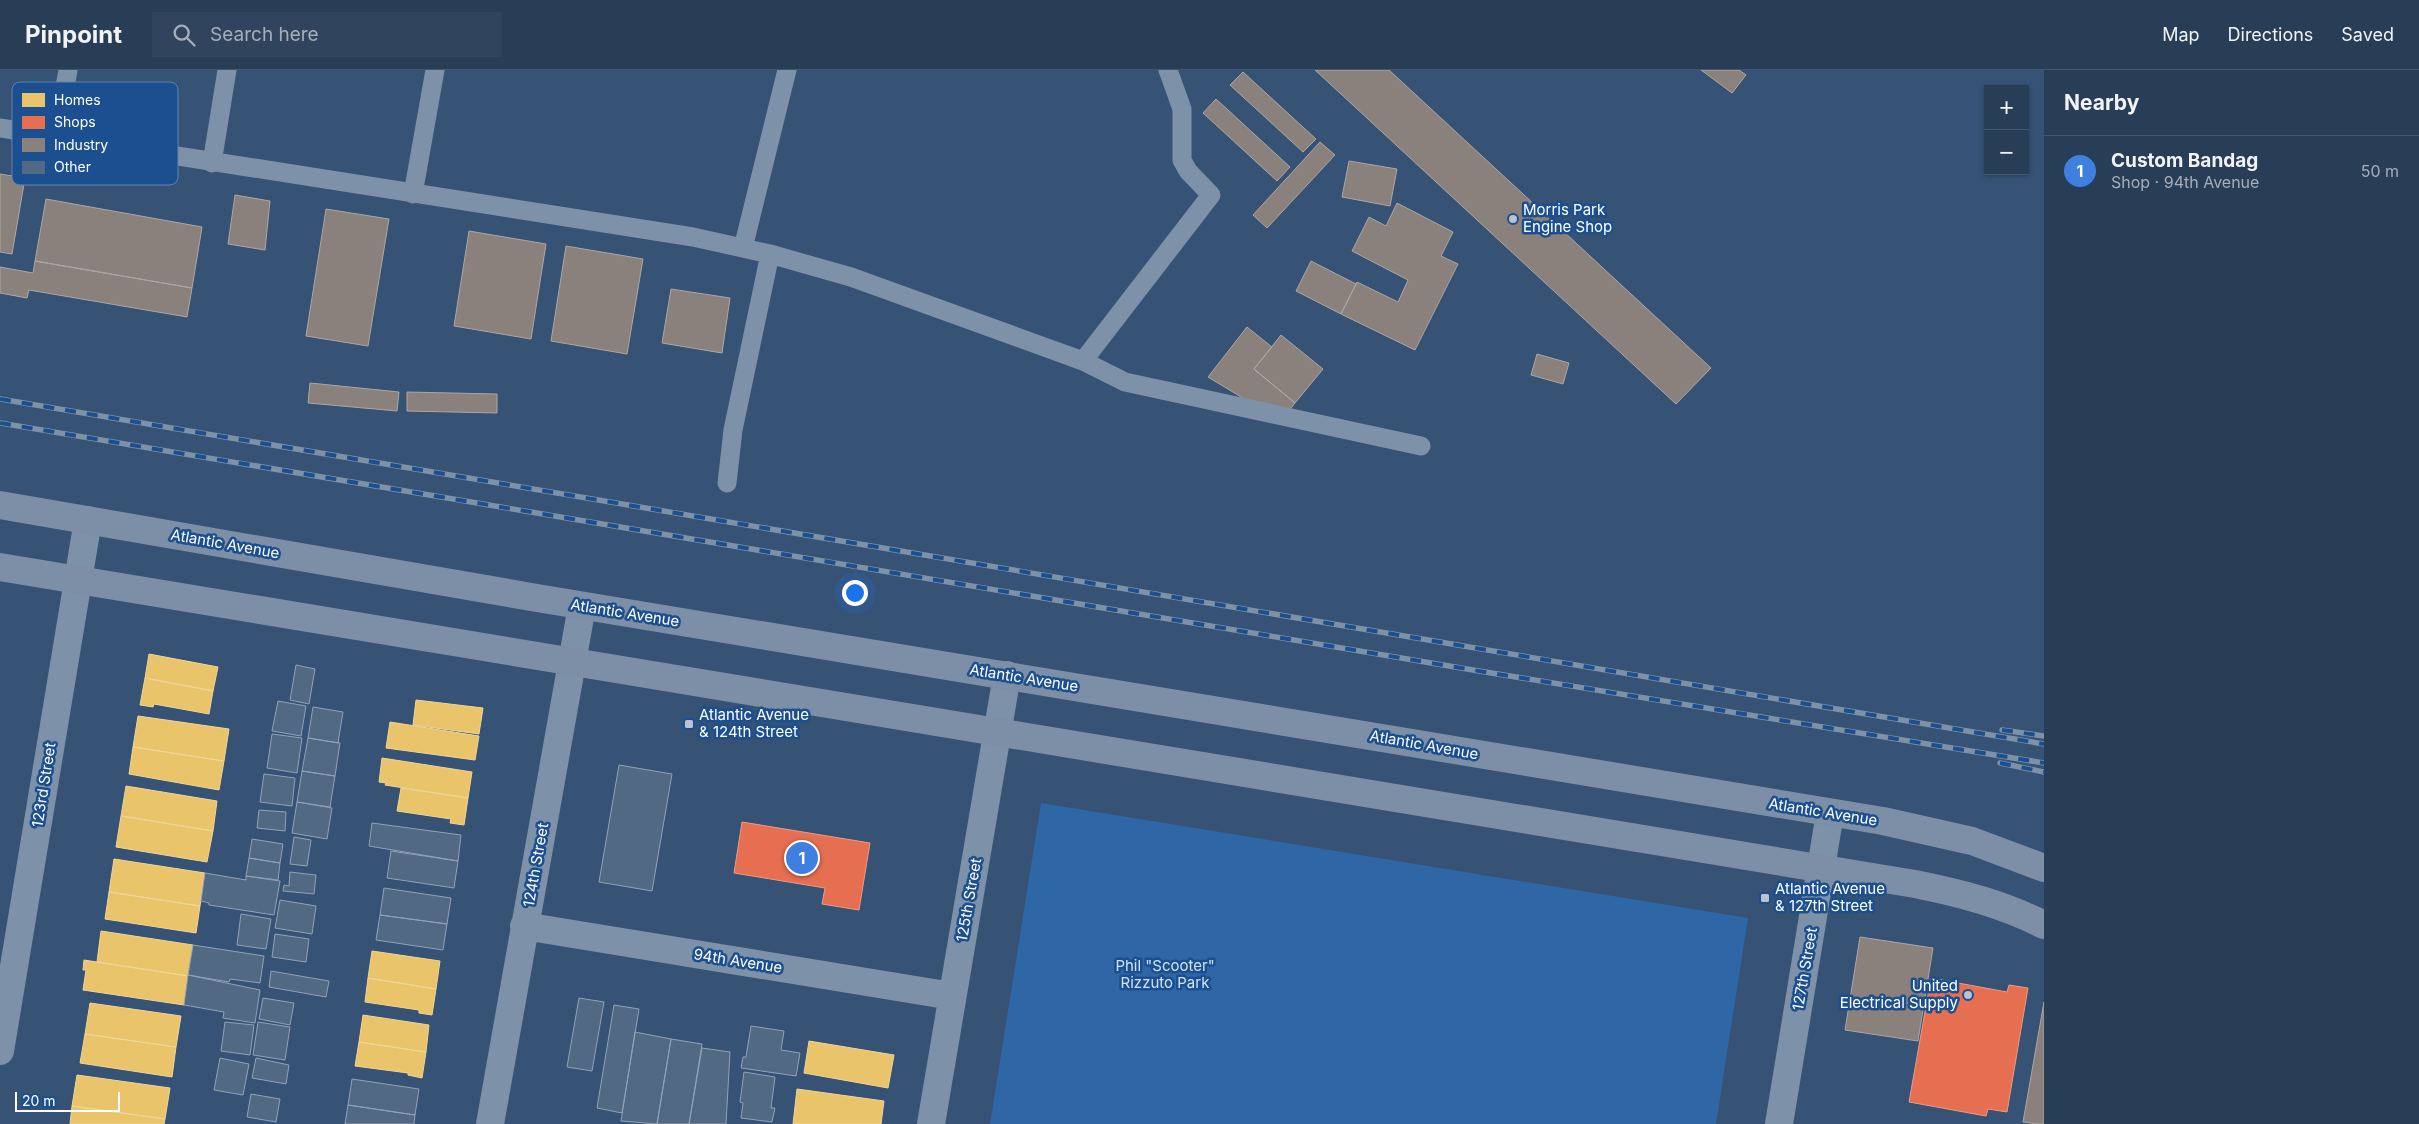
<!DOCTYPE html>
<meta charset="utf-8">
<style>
:root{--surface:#283e57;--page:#30455d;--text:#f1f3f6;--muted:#a5aeba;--line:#44576d;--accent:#ea580c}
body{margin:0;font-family:Inter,sans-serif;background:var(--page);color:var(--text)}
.controls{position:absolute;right:15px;top:15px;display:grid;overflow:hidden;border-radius:0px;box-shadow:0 1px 4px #0004}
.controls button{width:45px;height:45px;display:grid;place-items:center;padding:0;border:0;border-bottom:1px solid var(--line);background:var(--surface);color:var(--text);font:25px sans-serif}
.scale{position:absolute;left:15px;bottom:12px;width:105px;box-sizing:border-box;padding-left:5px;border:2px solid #fff;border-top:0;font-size:14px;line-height:18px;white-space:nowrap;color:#fff;-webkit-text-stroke:4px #1b4f8f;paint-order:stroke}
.you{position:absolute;left:854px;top:522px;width:18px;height:18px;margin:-12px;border:4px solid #fff;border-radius:50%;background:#1a73e8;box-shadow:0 0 0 8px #1a73e833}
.badge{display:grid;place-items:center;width:32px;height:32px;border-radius:50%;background:var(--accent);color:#fff;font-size:16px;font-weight:700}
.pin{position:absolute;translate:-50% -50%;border:2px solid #fff;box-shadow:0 1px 5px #0006}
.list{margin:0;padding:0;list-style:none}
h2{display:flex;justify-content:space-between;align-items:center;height:65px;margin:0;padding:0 20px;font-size:21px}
h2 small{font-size:16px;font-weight:400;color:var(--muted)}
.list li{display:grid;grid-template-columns:32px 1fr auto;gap:15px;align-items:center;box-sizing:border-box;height:70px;padding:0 20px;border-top:1px solid var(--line)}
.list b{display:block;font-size:19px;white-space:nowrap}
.list p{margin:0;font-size:16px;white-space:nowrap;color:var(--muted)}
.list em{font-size:16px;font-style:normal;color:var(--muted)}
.icon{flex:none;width:28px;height:28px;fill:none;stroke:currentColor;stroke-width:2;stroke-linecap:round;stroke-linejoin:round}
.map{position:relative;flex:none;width:2044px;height:1054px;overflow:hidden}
header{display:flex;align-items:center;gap:30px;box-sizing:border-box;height:70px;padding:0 25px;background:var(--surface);border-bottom:1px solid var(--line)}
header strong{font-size:24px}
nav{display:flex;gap:28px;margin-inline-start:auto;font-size:18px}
.search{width:350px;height:45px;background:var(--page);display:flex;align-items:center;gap:12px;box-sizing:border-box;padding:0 18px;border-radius:0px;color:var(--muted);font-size:19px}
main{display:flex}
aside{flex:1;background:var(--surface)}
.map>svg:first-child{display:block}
</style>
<header>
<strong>Pinpoint</strong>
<div class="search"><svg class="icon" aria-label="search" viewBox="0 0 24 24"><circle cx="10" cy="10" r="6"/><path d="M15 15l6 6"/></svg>Search here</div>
<nav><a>Map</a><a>Directions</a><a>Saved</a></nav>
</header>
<main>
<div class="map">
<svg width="2044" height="1054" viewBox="0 0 2044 1054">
<rect width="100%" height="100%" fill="#365274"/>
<path fill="#2f66a5" d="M1041 733 1748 848 1716 1054H990Z"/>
<path fill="#e9c46a" stroke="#f0d697" d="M149 584 218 597 213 621 145 608Z
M145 608 213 621 209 644 154 634 153 637 140 635Z
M416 630 483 638 479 664 413 655Z
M138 646 229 659 224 691 133 677Z
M390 652 479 666 475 690 386 678Z
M133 677 224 691 219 720 129 704Z
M382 688 472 702 468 728 385 715 386 713 379 712Z
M126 716 217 731 213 761 121 746Z
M401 718 468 728 464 755 450 753 451 749 397 741Z
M121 746 213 761 207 792 116 777Z
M114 789 205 803 200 836 109 822Z
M109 822 200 836 196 863 105 849Z
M101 861 193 875 188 906 97 892Z
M372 881 440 891 436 919 368 908Z
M84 890 188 906 184 935 83 920 86 900H83Z
M368 908 436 919 432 945 419 943V940L365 932Z
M90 933 181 946 176 977 85 964Z
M363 945 429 955 426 982 359 972Z
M85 964 176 977 172 1007 80 993Z
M809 971 894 985 888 1018 804 1003Z
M359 972 426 982 422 1008 408 1005V1003L355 996Z
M77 1005 170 1018 165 1049 72 1036Z
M797 1019 884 1031 881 1054H793Z
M72 1036 165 1049 164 1054H70Z"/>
<path fill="#e76f51" stroke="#ee9a85" d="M742 752 870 773 859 840 822 834 825 818 734 803Z
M1931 908 2007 922 2009 915 2028 918 2007 1042 1988 1039 1986 1046 1909 1032Z"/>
<path fill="#8a817c" stroke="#ada7a3" d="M1315 0H1389L1711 298 1676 334Z
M1701 0H1739L1746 5 1732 23Z
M1243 2 1316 69 1303 82 1230 15Z
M1216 29 1290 97 1277 111 1203 43Z
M1320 72 1335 85 1267 158 1253 145Z
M1349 91 1397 99 1390 136 1342 127Z
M0 104 25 108 12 184 0 182Z
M235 125 270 131 265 180 228 174Z
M46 129 202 157 192 218 35 191Z
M1397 133 1453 162 1441 186 1458 194 1415 280 1341 244 1357 212 1398 232 1408 210 1352 181 1369 147 1386 156Z
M326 139 389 149 368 276 306 266Z
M469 161 546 174 531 269 454 256Z
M566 176 643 189 627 284 551 271Z
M35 191 192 218 187 247 29 220 27 228 0 223V197L33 203Z
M1311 191 1356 214 1341 244 1296 221Z
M671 219 730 228 722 283 662 273Z
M1247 257 1272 277 1254 299 1295 333 1287 343 1251 333 1208 307Z
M1281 265 1323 299 1295 333 1254 299Z
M1537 284 1569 293 1563 314 1531 305Z
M310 313 399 322 397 341 308 333Z
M407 322 497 324V343L407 341Z
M1860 867 1933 878 1918 971 1845 960Z
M2044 932V1054H2038L2023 1052Z"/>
<path fill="#526984" stroke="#92a2b6" d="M296 595 315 599 309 634 290 630Z
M278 631 306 636 301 666 272 661Z
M313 637 343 642 338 673 308 668Z
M272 664 302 668 297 703 267 698Z
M308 668 340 673 335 706 302 701Z
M619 695 672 704 652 821 599 812Z
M302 701 335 706 330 737 297 732Z
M264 704 295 708 292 736 260 732Z
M297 732 332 738 327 769 292 763Z
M259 740 286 742 285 761 257 758Z
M372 753 461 765 458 791 369 776Z
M294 767 311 770 307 796 290 794Z
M252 769 283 774 280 793 249 788Z
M391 781 458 791 454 818 387 808Z
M249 788 280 793 278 810 246 806Z
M290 802 316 805 314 824 283 821 284 815 289 816Z
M205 803 246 810V806L280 811 274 845 209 835V833L201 831Z
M384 818 451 828 447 854 380 845Z
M280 830 316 836 312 864 275 858Z
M241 844 271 849 266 879 237 875Z
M380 845 447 854 443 880 376 870Z
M275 864 309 869 306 892 272 887Z
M193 875 264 886 260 913 230 909 229 912 188 905Z
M271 901 329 911 326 927 269 917Z
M188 905 260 920 255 953 223 948 224 942 184 935Z
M263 928 294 933 290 955 259 949Z
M579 928 604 932 592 1001 567 997Z
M614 935 639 939 622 1043 597 1038Z
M225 952 254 955 250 985 221 981Z
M258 952 290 957 285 990 253 985Z
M751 956 784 961 781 980 800 983 796 1006 741 998 743 987H746Z
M635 962 671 969 657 1054 621 1051Z
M671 969 702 974 689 1054H657Z
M702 978 730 982 726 1054H689Z
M220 988 249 994 243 1025 214 1020Z
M256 988 289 995 286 1014 252 1008Z
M744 1002 775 1007 771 1038H775L772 1052 741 1048 743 1033 740 1032Z
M352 1009 419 1019 415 1045 348 1035Z
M251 1024 280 1029 276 1052 247 1047Z
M348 1035 415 1045 414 1054H345Z"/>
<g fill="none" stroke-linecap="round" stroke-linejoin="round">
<path stroke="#7d92a8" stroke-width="19" d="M0 58 693 167 770 184 851 207 1083 291 1125 312 1421 376
M56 67 68 0
M212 93 227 0
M413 124 435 0
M743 178 787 0
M1083 291 1211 125 1188 101 1182 90V39L1168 0
M727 413 733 360 770 184"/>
<path stroke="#7d92a8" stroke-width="28" d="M524 856 952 926
M0 981 88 450
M490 1054 582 536
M931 1054 1007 605
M1779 1054 1830 743"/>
<path stroke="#7d8ea7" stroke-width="28" d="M0 435 537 528 1883 751 1972 771 2044 798
M0 497 1915 814C1960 823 2003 834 2044 855"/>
<defs>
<path id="rail" d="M0 329 2044 674
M0 353 1473 600 2044 693
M2002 660 2044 666
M2000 693 2044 702"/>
</defs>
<use href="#rail" stroke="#7e92a7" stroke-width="5.5"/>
<use href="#rail" stroke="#1b4f8f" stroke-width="4" stroke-dasharray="11" stroke-linecap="butt"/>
</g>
<g fill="#b9c2ce" stroke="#1b4f8f" stroke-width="2">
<circle cx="1513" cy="149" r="5"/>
<rect x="684" y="649" width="10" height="10" rx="2.5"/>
<rect x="1760" y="823" width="10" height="10" rx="2.5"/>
<circle cx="1968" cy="925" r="5"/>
</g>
<g text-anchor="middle" stroke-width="5" stroke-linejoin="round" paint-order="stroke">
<g font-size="15" fill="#fff" stroke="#1b4f8f" text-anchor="start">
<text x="1523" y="145">Morris Park<tspan x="1523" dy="17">Engine Shop</tspan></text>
<text x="699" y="650">Atlantic Avenue<tspan x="699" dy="17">&amp; 124th Street</tspan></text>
<text x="1775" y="824">Atlantic Avenue<tspan x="1775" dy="17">&amp; 127th Street</tspan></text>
<text x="1958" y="921" text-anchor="end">United<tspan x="1958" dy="17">Electrical Supply</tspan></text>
</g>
<g font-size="15" fill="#fff" stroke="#1b4f8f">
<text transform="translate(225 474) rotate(10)" y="5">Atlantic Avenue</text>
<text transform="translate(625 543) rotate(9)" y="5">Atlantic Avenue</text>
<text transform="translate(1024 608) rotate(9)" y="5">Atlantic Avenue</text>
<text transform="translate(1424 675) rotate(10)" y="5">Atlantic Avenue</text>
<text transform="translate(44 715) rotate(-81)" y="5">123rd Street</text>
<text transform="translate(1823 742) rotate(9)" y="5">Atlantic Avenue</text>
<text transform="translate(536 795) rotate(-80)" y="5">124th Street</text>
<text transform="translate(969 830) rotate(-80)" y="5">125th Street</text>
<text transform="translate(738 891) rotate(9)" y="5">94th Avenue</text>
<text transform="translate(1805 899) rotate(-80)" y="5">127th Street</text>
</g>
<g font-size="15" fill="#cfe3fa" stroke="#1b4f8f">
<text x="1165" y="901">Phil "Scooter"<tspan x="1165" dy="17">Rizzuto Park</tspan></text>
</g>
</g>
<rect x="12" y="12" width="166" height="103" rx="8" fill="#1b4f8f" stroke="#5f84b1" stroke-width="1"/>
<rect x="22" y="23" width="23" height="14" fill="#e9c46a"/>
<rect x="22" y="46" width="23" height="13" fill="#e76f51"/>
<rect x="22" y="68" width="23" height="14" fill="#8a817c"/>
<rect x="22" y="91" width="23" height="13" fill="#526984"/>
<g font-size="14" fill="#fff">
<text x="54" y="35">Homes</text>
<text x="54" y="57">Shops</text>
<text x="54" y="80">Industry</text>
<text x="54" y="102">Other</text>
</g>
</svg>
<div class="controls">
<button>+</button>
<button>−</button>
</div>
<div class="scale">20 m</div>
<div class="you"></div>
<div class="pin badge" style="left:802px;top:788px;background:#3f7fe0">1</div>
</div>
<aside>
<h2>Nearby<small></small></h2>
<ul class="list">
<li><span class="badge" style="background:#3f7fe0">1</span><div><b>Custom Bandag</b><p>Shop · 94th Avenue</p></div><em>50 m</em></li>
</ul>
</aside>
</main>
